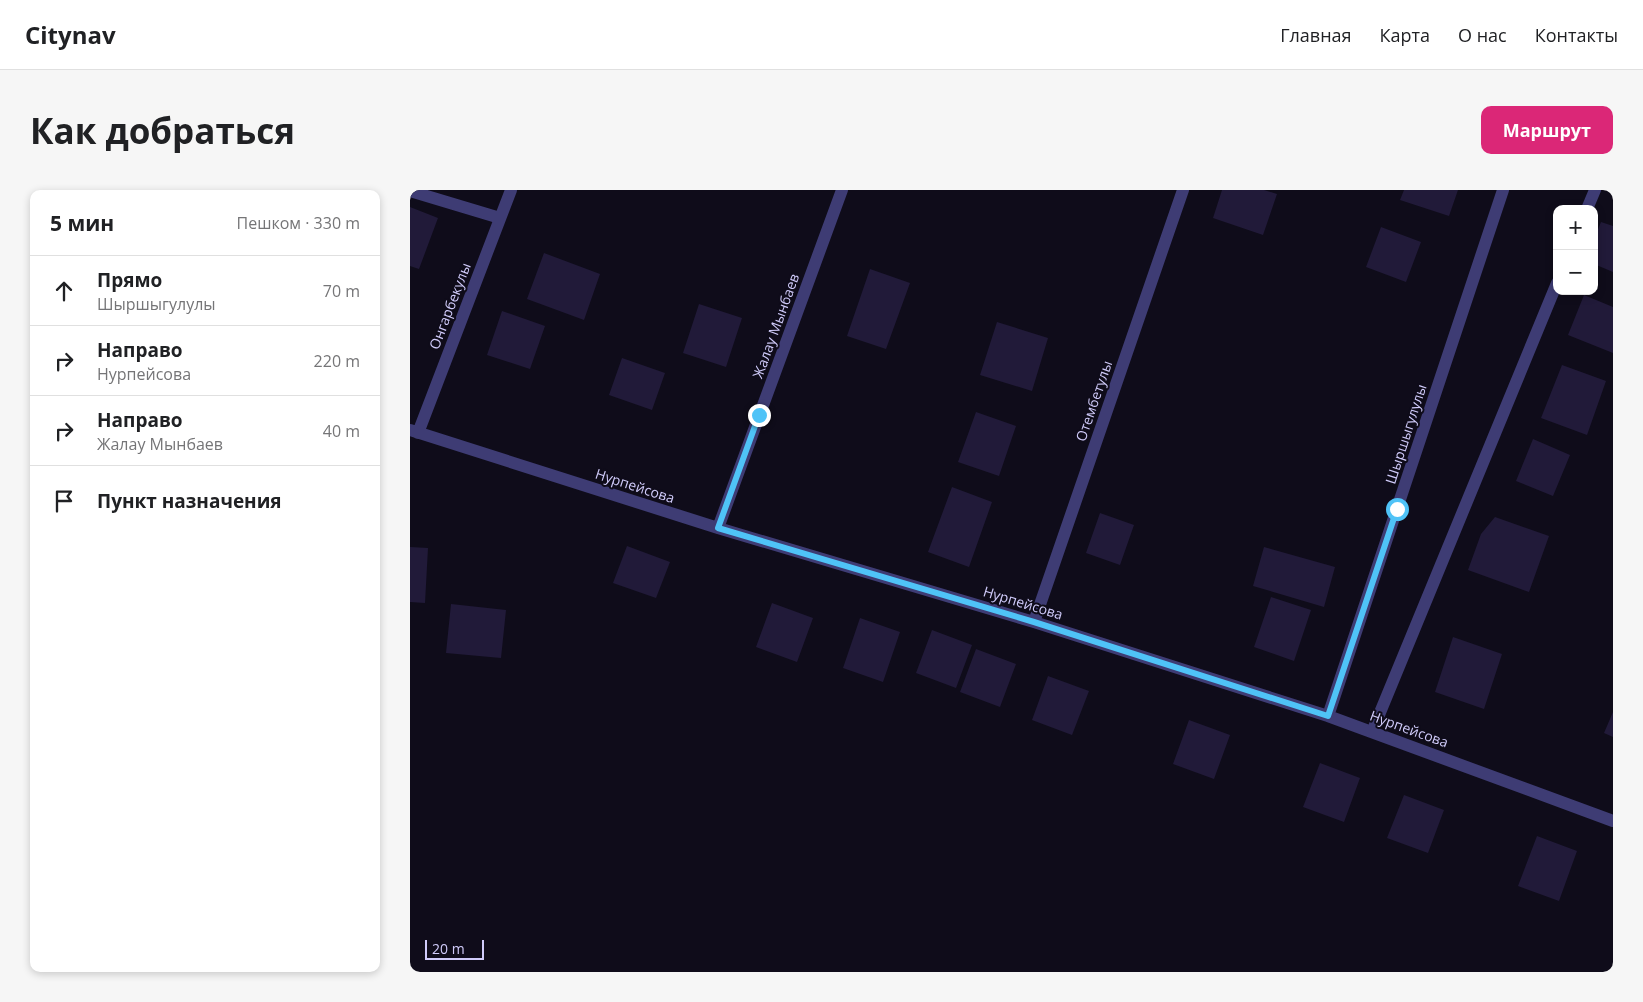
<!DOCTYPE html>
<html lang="ru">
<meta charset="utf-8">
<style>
:root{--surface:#fff;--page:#f6f6f6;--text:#202124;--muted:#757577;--line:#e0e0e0;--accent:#db2777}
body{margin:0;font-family:"Open Sans",sans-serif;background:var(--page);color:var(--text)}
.controls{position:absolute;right:15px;top:15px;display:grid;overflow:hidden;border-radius:10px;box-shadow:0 2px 8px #0003}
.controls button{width:45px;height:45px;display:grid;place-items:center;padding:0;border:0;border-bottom:1px solid var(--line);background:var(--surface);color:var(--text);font:25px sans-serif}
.scale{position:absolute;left:15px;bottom:12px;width:59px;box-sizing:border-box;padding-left:5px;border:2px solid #d0cbfa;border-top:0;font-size:14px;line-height:18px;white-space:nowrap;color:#d0cbfa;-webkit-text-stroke:4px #0f0c1a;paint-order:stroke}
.stop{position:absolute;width:15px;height:15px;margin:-11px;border:4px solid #4fc3f7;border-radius:50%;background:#fff}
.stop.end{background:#4fc3f7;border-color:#fff;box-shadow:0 1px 5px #0008}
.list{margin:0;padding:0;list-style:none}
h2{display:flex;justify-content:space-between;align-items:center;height:65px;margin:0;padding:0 20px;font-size:21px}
h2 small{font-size:16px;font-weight:400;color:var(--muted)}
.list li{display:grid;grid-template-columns:32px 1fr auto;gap:15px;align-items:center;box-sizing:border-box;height:70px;padding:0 20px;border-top:1px solid var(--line)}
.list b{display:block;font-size:19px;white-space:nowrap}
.list p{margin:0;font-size:16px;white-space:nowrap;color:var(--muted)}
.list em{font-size:16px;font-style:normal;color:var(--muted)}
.icon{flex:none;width:28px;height:28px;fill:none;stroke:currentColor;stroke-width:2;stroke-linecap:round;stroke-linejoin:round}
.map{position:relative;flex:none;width:1203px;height:782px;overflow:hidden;border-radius:10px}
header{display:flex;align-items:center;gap:30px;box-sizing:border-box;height:70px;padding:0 25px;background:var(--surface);border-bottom:1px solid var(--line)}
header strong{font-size:24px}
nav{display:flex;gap:28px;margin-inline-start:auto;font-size:18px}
.intro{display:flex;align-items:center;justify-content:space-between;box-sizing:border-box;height:120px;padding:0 30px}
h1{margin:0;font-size:35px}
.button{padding:12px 22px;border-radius:10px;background:var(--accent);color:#fff;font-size:18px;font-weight:700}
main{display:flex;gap:30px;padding:0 30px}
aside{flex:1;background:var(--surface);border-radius:10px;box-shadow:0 2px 8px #0003}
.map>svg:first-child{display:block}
</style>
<header>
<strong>Citynav</strong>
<nav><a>Главная</a><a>Карта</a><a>О нас</a><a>Контакты</a></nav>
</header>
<div class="intro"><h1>Как добраться</h1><a class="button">Маршрут</a></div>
<main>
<aside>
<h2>5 мин<small>Пешком · 330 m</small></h2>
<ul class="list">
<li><svg class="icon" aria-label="ahead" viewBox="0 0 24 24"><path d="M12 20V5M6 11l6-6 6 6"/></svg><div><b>Прямо</b><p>Шыршыгулулы</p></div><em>70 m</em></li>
<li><svg class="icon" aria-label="right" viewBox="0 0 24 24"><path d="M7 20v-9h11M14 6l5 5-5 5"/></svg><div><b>Направо</b><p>Нурпейсова</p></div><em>220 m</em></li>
<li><svg class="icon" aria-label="right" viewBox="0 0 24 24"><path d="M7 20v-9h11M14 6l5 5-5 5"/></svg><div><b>Направо</b><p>Жалау Мынбаев</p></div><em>40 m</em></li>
<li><svg class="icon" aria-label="arrive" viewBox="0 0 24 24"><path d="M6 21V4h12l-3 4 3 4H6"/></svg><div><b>Пункт назначения</b></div></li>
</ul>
</aside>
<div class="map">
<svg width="1203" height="782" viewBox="0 0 1203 782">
<rect width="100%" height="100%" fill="#0f0c1a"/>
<path fill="#211a39" d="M812 0H854L867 4 853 45 803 28Z
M994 0H1048L1039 26 990 10Z
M0 17 28 28 9 79 0 76Z
M1191 32 1203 36V82L1184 74V49Z
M971 37 1011 52 996 92 956 77Z
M134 63 190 84 174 130 117 109Z
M460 79 500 93 476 159 437 146Z
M1174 105 1203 117V163L1158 145Z
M289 114 332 128 316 177 273 163Z
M92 121 135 136 120 179 77 165Z
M587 132 638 148 622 201 570 185Z
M212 168 255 183 242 220 199 205Z
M1152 175 1196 191 1177 245 1131 228Z
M566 222 606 236 589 286 548 272Z
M1123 249 1160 265 1143 306 1106 291Z
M542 297 582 312 559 377 518 362Z
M690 323 724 335 710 375 676 363Z
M1085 327 1139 346 1119 402 1058 380 1071 344Z
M217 356 260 372 246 408 203 393Z
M0 357 18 358 15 413 0 412Z
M854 357 925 377 914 417 843 396Z
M861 407 901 420 884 471 844 457Z
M362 413 403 428 387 472 346 457Z
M41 414 96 420 91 468 36 463Z
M450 428 490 442 473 492 433 478Z
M522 440 562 455 546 498 506 483Z
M1043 447 1092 464 1074 519 1025 502Z
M566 459 606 474 590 517 550 502Z
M638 486 679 501 662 545 622 530Z
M1203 522V547L1194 543Z
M779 530 820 545 804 589 763 574Z
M910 573 950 588 934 632 893 617Z
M994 605 1034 620 1018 663 977 648Z
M1127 646 1167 661 1149 711 1108 696Z"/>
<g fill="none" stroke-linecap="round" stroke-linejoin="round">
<path stroke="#3e3c74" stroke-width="12" d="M0 1 90 28
M1177 19 1185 0
M0 240 308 338 624 432 918 526 1203 631
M8 243 101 0
M308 338 432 0
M624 432 773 0
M918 526 1093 0
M962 542 1147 93"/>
</g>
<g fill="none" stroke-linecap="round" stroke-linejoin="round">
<path stroke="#4fc3f7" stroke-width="6" d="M349 225 308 338 624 432 918 526 987 319"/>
</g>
<g text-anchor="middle" stroke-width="4" stroke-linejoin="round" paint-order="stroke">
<g font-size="14" fill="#d0cbfa" stroke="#0f0c1a">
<text transform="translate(40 116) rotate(-69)" y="5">Онгарбекулы</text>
<text transform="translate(366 136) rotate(-70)" y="5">Жалау Мынбаев</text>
<text transform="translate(684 211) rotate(-71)" y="5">Отембетулы</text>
<text transform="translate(996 244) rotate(-72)" y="5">Шыршыгулулы</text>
<text transform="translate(225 296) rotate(18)" y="5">Нурпейсова</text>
<text transform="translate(613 413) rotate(17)" y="5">Нурпейсова</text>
<text transform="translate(999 539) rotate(20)" y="5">Нурпейсова</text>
</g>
</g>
</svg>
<div class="controls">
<button>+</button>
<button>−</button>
</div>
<div class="scale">20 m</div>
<div class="stop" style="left:987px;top:319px"></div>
<div class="stop end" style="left:349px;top:225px"></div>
</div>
</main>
